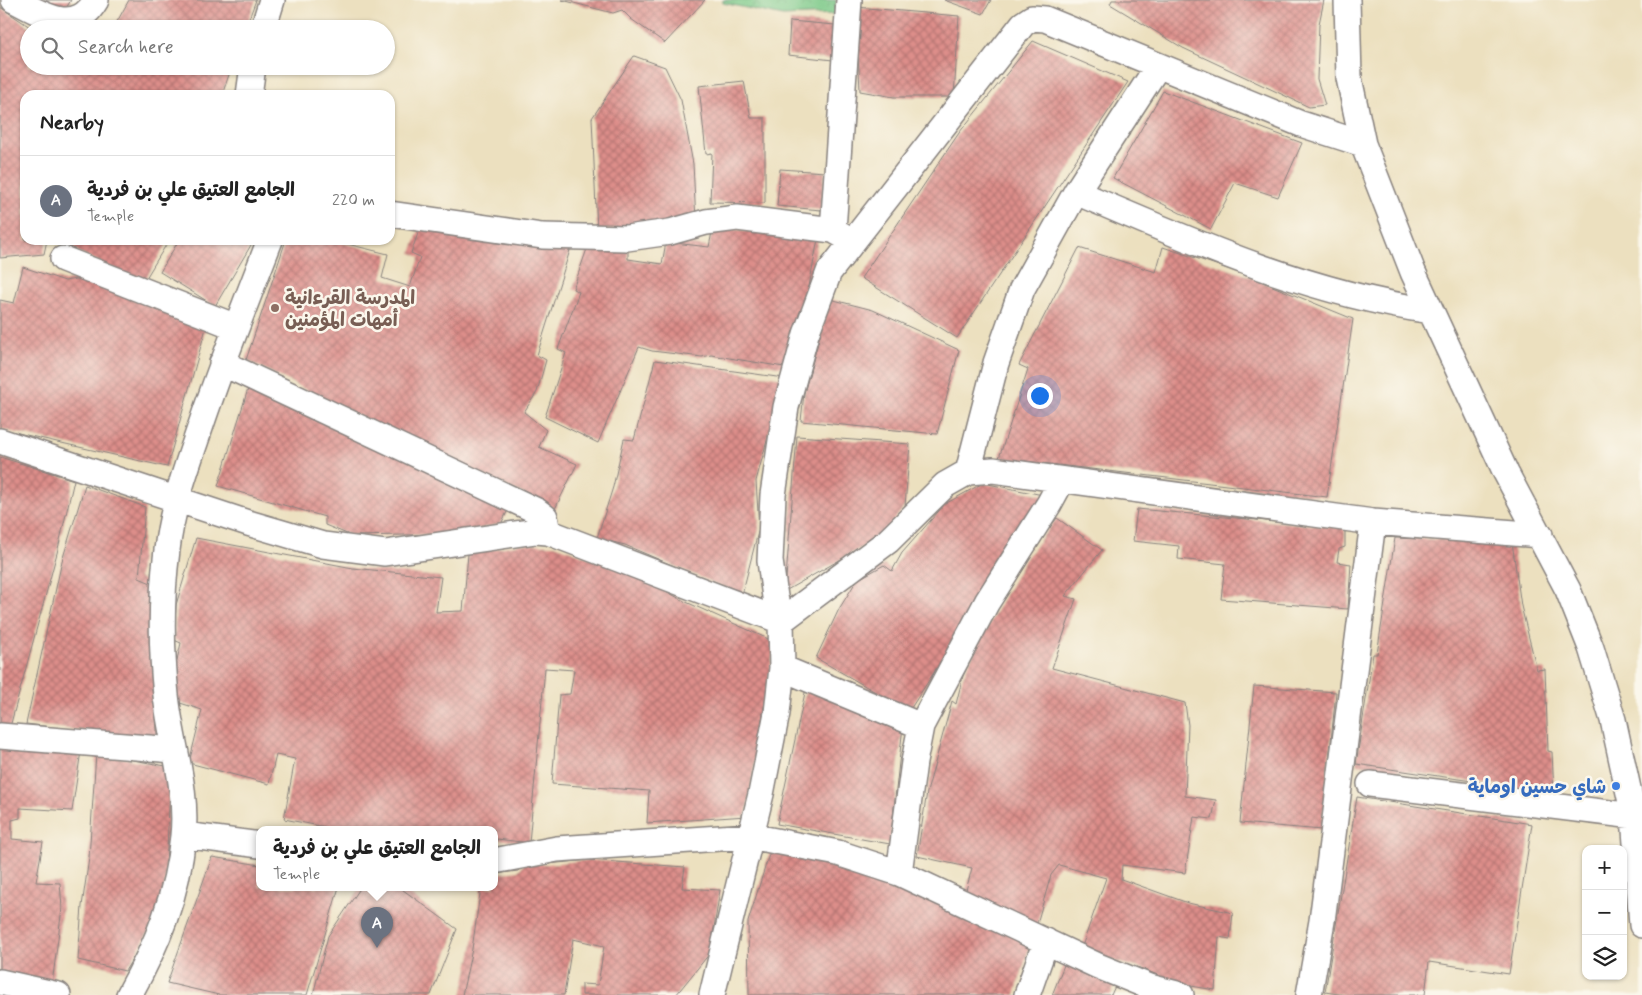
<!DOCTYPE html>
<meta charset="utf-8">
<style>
:root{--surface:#fff;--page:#f6f6f6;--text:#222;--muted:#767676;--line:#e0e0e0;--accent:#c8321e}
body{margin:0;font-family:Mynerve,"Playpen Sans Arabic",sans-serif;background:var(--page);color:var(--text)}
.controls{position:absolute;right:15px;bottom:15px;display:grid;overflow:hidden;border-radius:10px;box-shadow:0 1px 4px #0004}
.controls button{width:45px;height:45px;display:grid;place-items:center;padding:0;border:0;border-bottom:1px solid var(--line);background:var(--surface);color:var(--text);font:25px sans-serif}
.you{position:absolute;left:1039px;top:395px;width:18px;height:18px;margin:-12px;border:4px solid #fff;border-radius:50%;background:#1a73e8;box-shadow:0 0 0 8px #1a73e833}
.badge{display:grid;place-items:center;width:32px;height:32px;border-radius:50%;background:var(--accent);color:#fff;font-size:16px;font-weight:700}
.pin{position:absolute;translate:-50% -41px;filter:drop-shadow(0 1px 2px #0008)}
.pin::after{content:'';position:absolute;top:26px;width:18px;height:15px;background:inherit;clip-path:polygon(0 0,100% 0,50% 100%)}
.popup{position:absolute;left:256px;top:826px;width:242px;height:65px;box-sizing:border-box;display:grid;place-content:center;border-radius:10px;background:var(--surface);filter:drop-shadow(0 1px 4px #0005);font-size:16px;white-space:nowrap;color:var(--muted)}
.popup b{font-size:19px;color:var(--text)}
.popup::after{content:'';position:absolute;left:50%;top:100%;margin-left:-10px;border:10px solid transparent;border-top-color:var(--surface)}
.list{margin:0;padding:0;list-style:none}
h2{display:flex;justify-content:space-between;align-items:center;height:65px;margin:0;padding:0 20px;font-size:21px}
h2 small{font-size:16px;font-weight:400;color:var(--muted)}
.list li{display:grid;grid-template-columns:32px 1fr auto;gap:15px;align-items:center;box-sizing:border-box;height:90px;padding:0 20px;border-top:1px solid var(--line)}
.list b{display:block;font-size:19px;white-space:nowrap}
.list p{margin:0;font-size:16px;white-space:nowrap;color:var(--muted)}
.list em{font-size:16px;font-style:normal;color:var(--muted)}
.icon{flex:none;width:28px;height:28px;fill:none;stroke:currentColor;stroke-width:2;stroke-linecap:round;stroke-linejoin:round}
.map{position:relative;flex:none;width:1642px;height:995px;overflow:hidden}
.search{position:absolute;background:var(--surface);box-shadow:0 1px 4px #0004;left:20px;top:20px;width:375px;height:55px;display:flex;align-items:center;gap:12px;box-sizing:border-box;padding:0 18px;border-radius:28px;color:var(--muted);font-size:19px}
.panel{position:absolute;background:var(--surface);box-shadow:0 1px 4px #0004;left:20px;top:90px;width:375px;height:155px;border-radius:15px}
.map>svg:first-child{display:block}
</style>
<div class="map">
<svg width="1642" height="995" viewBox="0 0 1642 995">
<defs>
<pattern id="park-crowns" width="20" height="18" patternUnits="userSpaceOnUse" patternTransform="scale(1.25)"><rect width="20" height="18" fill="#7cc988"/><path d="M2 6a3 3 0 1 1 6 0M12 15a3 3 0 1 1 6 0" fill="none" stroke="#6bac76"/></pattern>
<pattern id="building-cross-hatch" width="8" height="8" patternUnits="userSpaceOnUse" patternTransform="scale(1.25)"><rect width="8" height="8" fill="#dd8e8a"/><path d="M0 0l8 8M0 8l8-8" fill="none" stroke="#b37472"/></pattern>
</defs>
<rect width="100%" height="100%" fill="#fbf7ec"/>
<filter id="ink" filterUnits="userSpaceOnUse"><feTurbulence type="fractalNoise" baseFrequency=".02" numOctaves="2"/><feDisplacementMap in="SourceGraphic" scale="10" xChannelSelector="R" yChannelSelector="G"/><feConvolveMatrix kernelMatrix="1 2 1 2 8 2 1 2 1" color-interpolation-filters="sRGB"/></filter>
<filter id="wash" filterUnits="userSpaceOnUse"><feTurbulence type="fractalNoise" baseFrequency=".0096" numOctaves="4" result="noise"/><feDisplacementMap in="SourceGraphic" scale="20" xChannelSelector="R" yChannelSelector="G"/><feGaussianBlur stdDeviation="1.12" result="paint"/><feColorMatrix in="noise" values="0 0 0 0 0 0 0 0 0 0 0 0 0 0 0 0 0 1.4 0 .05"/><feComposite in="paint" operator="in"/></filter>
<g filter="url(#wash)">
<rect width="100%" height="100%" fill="#ece0bf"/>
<path fill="url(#park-crowns)" stroke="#4f7662" d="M723 0H836V14L783 16 723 3Z"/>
<g id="blocks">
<path fill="url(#building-cross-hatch)" d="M44 0H71L65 10Z
M129 0H256L245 29H113Z
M562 0H705L665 43 631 19 622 10 613 13Z
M944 0H991L983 14Z
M1112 0H1324L1319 24 1317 79 1325 105 1309 107 1183 48 1110 4Z
M0 7 33 29H29V66H232L222 95H25V240H47L44 254 0 258Z
M856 7 959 16 954 97H894L860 91Z
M790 21 835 25 833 60 788 55Z
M1033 41 1128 82 957 338 861 278 959 133Z
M634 56 665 67 681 100 693 164 696 221 597 231 592 118Z
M744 81 751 118H765V203L710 202 712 153 706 154 699 86Z
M1163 91 1302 143 1278 197 1235 183 1211 229 1113 178Z
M780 169 825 172 821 210 777 206Z
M422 222 571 247 537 355 546 360 537 392 524 412 546 430 539 447 577 464 555 509 379 426 246 360 286 240H331L388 254 382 278 410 287 420 257 411 253Z
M713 227 818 239 803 318 790 368 711 355 702 357 652 351 639 347 598 443 545 417 566 353 558 349 579 292 573 289 588 246 628 245V259L662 264 666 242 709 247Z
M60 240H169L143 283 80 253Z
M179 240H254L215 306 160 272Z
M1163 247 1243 274 1353 319 1327 497 999 458 1028 369 1019 365 1079 248 1156 272Z
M23 267 65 281 81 278 206 328 167 467 0 429V300L14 303Z
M830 299 873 310 959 350 937 434 801 421 804 393Z
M655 360 784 378 756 481 759 528 742 595 625 545 597 538 613 487 624 439 634 440Z
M248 389 319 419 510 506 501 524 456 534 352 536 325 525V517L218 486Z
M797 436 910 444 905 506 882 536 785 591Z
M0 457 74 480 57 553 10 727 0 726Z
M983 483 1048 496 909 711 816 658 839 609 857 580 884 565 892 571 902 553 945 504Z
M85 485 145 507 139 578 151 583 156 616 157 735 151 739 26 724 62 561Z
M1137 509 1345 528V547L1339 549 1337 562 1351 564 1348 609 1221 599 1225 564 1178 559 1179 546 1133 541Z
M1057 518 1102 550 1065 596 1076 599 1052 668 1185 703 1188 725 1185 796 1216 800 1212 819 1194 817 1185 873 1122 865 1121 879 1188 903 1233 913 1230 939 1219 937 1215 990 1179 984 1143 969 1080 952 1106 878 1059 865 1051 875 1036 927 965 894 972 868 917 856 927 792 952 701 956 704 963 676 978 644 1024 561Z
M196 538 353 568 441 577 436 612 463 611 468 554 520 544 555 545 636 575 684 601 775 642 746 816 647 823 649 791 552 784 559 695 570 694 574 670 545 668 529 843 497 839 494 846V829H335L284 819 295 759 276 755 269 784 189 763 202 710 174 701V673L181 643 174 640 176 605Z
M1395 538 1512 542 1521 606 1537 670 1545 669 1548 751 1552 752 1554 793 1356 764 1373 654H1377Z
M1254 686 1336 692 1322 830 1240 823Z
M806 688 903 726 890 844 777 824Z
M0 744 81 751 72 811 20 808V818L12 820V839L43 842 36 882 60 883 62 908 52 984 0 971Z
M96 753 171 767 164 907 125 971 78 960 82 906 89 858Z
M1357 797 1532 824 1509 974 1429 962 1425 995H1345L1325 992Z
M771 848 829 860 947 903 1031 942 1015 995H749L748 922Z
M212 857 260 865V887H339L307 995H219L167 983Z
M589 860 685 867 682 888 720 890 710 953 676 995H582V984L598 985 604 946 573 939 564 995H462L472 949 481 887H494V874L518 871 525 863 547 864Z
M361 887H399L457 929 431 995H313L328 936Z
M1066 960 1116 984 1111 995H1052Z"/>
</g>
</g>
<g filter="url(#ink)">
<use href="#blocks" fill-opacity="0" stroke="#87817d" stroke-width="1"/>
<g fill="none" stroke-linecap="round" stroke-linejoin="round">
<defs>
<path id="minor" d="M14 0C42 14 75 37 96 0
M1347 0 1349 78 1363 144 1413 272 1506 473 1568 590 1591 648 1613 720 1634 816 1642 925
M263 29 272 0
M249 95 253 66
M1076 192C1190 241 1307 293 1431 311
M390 214 542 236 627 238 670 232 706 222 737 218 833 230 853 241
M833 230 849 0
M63 259 236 327
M222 363 537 511 545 517 548 532
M0 441 248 523 323 545 385 553 536 531 548 532 781 621 888 541 945 485 968 472 993 470 1373 522 1540 535
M968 472 996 363 1022 289 1076 192 1158 66
M782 668 921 726
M0 736 174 750
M1370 784 1634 816 1642 814
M184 835 260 845
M494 861 557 849 750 836 838 853 899 873 1098 966 1150 987 1181 995
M899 873 914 762 921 726 987 602 1049 504 1062 480
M0 982 58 995
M129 995C158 943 177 896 183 836 188 789 171 742 166 695 161 648 161 597 167 550 172 507 186 469 200 428 221 365 246 302 270 240
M712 995 761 794 777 713 782 668 781 621 775 597 770 561 773 495 786 407 806 334 829 272 1023 24 1032 18 1045 19 1301 124 1363 144
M1027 995 1046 941
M1309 995 1322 921 1373 522"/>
</defs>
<use href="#minor" stroke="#87817d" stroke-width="28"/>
<use href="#minor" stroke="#fff" stroke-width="25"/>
</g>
</g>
<circle fill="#8d6e63" stroke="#fbf7ec" stroke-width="2" cx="275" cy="308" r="5"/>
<circle fill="#3f7fe0" stroke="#fbf7ec" stroke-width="2" cx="1616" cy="786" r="5"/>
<g text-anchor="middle" stroke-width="5" stroke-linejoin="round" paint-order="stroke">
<g font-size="19" font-weight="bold" fill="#785e54" stroke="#fbf7ec" text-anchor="start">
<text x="285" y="304">المدرسة القرءانية<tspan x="285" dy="22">أمهات المؤمنين</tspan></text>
</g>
<g font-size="19" font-weight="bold" fill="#366cbe" stroke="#fbf7ec" text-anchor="end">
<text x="1606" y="793">شاي حسين اوماية</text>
</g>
</g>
</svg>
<div class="controls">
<button>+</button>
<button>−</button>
<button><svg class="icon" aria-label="layers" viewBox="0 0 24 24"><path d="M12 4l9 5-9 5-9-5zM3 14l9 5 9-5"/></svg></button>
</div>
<div class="you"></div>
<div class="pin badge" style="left:377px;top:948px;background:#6b7280">A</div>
<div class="popup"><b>الجامع العتيق علي بن فردية</b>Temple</div>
<div class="search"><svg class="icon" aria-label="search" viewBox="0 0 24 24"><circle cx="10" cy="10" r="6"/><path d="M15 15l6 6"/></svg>Search here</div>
<section class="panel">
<h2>Nearby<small></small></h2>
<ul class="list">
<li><span class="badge" style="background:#6b7280">A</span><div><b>الجامع العتيق علي بن فردية</b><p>Temple</p></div><em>220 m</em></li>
</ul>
</section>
</div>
